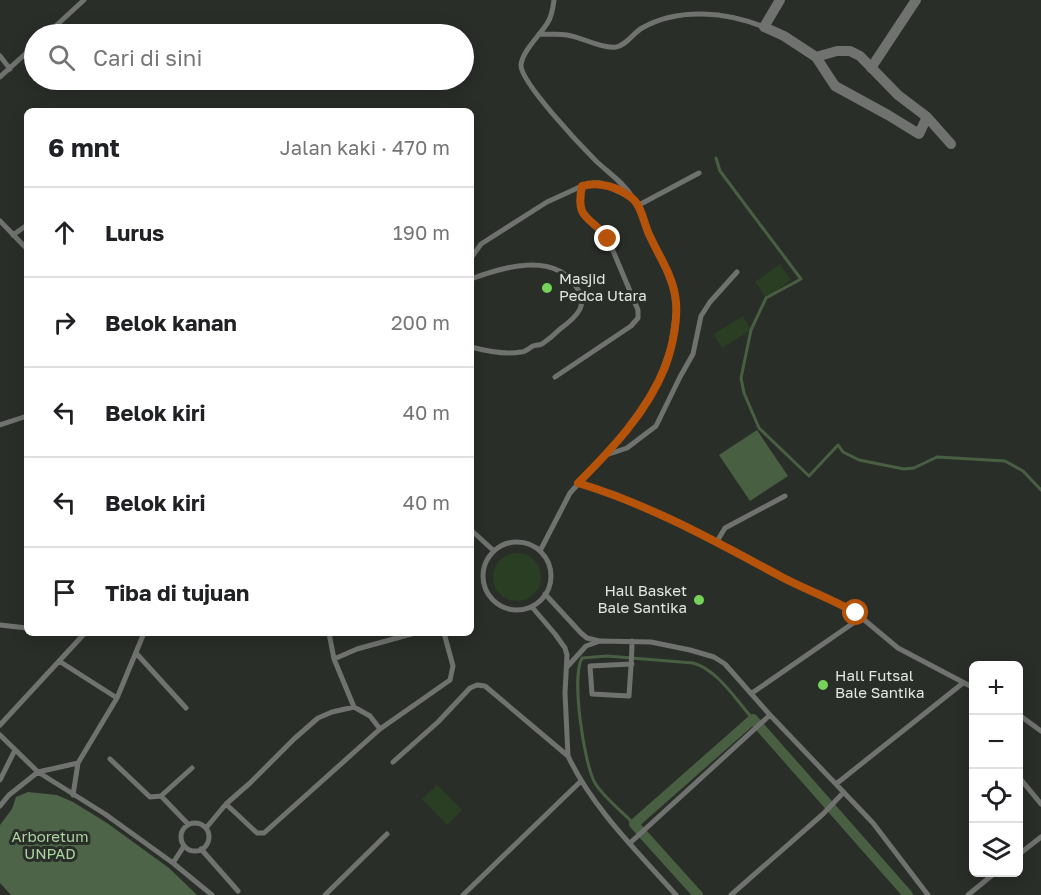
<!DOCTYPE html>
<html lang="id">
<meta charset="utf-8">
<style>
:root{--surface:#fff;--page:#f6f6f6;--text:#202124;--muted:#757577;--line:#e0e0e0}
body{margin:0;font-family:"Golos Text",sans-serif;background:var(--page);color:var(--text)}
.controls{position:absolute;right:18px;bottom:18px;display:grid;overflow:hidden;border-radius:9px;box-shadow:0 3px 15px #0003}
.controls button{width:54px;height:54px;display:grid;place-items:center;padding:0;border:0;border-bottom:2px solid var(--line);background:var(--surface);color:var(--text);font:30px sans-serif}
.stop{position:absolute;width:18px;height:18px;margin:-14px;border:4px solid #b45309;border-radius:50%;background:#fff}
.stop.end{background:#b45309;border-color:#fff;box-shadow:0 2px 6px #0008}
.list{margin:0;padding:0;list-style:none}
h2{display:flex;justify-content:space-between;align-items:center;height:78px;margin:0;padding:0 24px;font-size:26px}
h2 small{font-size:20px;font-weight:400;color:var(--muted)}
.list li{display:grid;grid-template-columns:39px 1fr auto;gap:18px;align-items:center;box-sizing:border-box;height:90px;padding:0 24px;border-top:2px solid var(--line)}
.list b{display:block;font-size:22px;white-space:nowrap}
.list em{font-size:20px;font-style:normal;color:var(--muted)}
.icon{flex:none;width:33px;height:33px;fill:none;stroke:currentColor;stroke-width:2;stroke-linecap:round;stroke-linejoin:round}
.map{position:relative;flex:none;width:1041px;height:895px;overflow:hidden}
.search{position:absolute;background:var(--surface);box-shadow:0 3px 15px #0003;left:24px;top:24px;width:450px;height:66px;display:flex;align-items:center;gap:15px;box-sizing:border-box;padding:0 21px;border-radius:33px;color:var(--muted);font-size:22px}
.panel{position:absolute;background:var(--surface);box-shadow:0 3px 15px #0003;left:24px;top:108px;width:450px;height:528px;border-radius:9px}
.map>svg:first-child{display:block}
</style>
<div class="map">
<svg width="1041" height="895" viewBox="0 0 1041 895">
<rect width="100%" height="100%" fill="#2a2e29"/>
<path fill="#2a3e24" d="M780 264 791 280 766 298 755 282Z
M743 316 751 330 722 348 714 334Z
M493 577a24 24 0 1 1 48 0a24 24 0 1 1-48 0Z
M437 785 462 810 447 825 422 799Z"/>
<path fill="#4e6448" d="M28 792 57 795 73 802 107 823 169 868 197 895H11L0 883V825L12 809 16 797Z"/>
<path fill="#495f42" d="M757 430 788 476 750 501 719 455Z"/>
<g fill="none" stroke-linecap="round" stroke-linejoin="round">
<path stroke="#495f42" stroke-width="3" d="M716 158 720 171 801 279 766 298 751 330 741 378 744 393 759 428 809 476 838 445 843 452 859 460 904 469 914 468 937 457 1005 461 1023 471 1041 490
M634 824C622 811 604 798 595 783 584 764 571 677 582 658L607 656 693 663C718 670 736 700 753 719"/>
<path stroke="#495f42" stroke-width="10" d="M698 895 634 824 753 719 908 895"/>
<path stroke="#70726f" stroke-width="5" d="M554 0C553 7 552 16 548 22 542 33 522 51 521 65 520 82 583 148 597 162 609 173 624 183 633 198
M47 34 84 0
M539 34C548 34 558 34 567 35 582 37 601 49 616 47 627 45 633 33 642 28 679 7 727 12 764 27
M0 56 10 69
M0 77 34 46
M637 206 699 173
M0 221 27 249
M13 235 27 225
M471 258 481 244 547 202 582 186 593 183H600L634 199 665 267 675 296 676 309 671 345 658 382 630 426 570 493 540 551
M471 279C503 267 555 251 577 288 581 294 583 302 580 309 576 317 567 324 560 329 555 334 548 340 542 344 537 346 539 344 533 346 529 348 526 352 521 352 506 355 486 351 471 347
M555 377 631 326 638 318V310L608 239 581 210 579 201 582 186
M0 425 27 416
M606 455 627 448 656 426 680 377 693 354 701 316 710 302 737 272
M578 483 617 495 708 537 780 576 845 606 856 613 898 648 974 688
M471 530 494 551
M483 576a34 34 0 1 1 68 0a34 34 0 1 1-68 0Z
M716 543 725 528 785 496
M545 594 581 633 587 638 599 641
M532 607 555 634 565 648 567 655 565 693 568 756C593 809 638 852 676 895
M0 625 27 628
M329 633 334 659
M136 653 186 708
M59 661 117 698
M632 664 590 666 592 694 629 696C630 678 632 659 632 641
M567 667 586 646 600 641 651 642 690 650 714 657 725 664 770 715 873 823 928 895
M752 693 862 617
M354 707 334 659 357 649 415 633
M1018 714 1041 731
M0 725 85 633
M0 735 38 772 105 814 173 863 212 895
M110 759 150 797 161 796 188 824
M393 762 438 722 470 688 477 685 485 686 568 756
M1018 776 1041 804
M0 780 15 750
M836 784 963 683
M73 795 78 763 117 698 144 633
M161 796 192 768
M226 804 250 783 294 739 318 718 332 712 354 707 370 716 380 729
M0 806 9 795 38 772 78 763
M181 837a14 14 0 1 1 28 0a14 14 0 1 1-28 0Z
M206 828 226 804 257 833H264L380 729 450 680 453 666 444 633
M630 843 770 715
M201 849 238 891
M1018 855 1041 837
M173 863 184 846
M325 895 387 834
M463 895 581 781
M731 895 823 814 844 792
M968 895 996 872"/>
<path stroke="#70726f" stroke-width="10" d="M780 0 764 27 784 36 816 57 835 86 888 115 919 134 927 117
M816 57 837 51H850L860 56 898 95 927 117 951 144
M871 68 916 0"/>
</g>
<g fill="none" stroke-linecap="round" stroke-linejoin="round">
<path stroke="#b45309" stroke-width="8" d="M608 239C590 215 575 221 582 186 599 181 619 187 633 199 641 206 644 222 648 232 657 253 671 272 675 295 679 316 673 346 665 367 647 412 612 449 578 483 648 504 713 540 778 575 803 589 831 598 856 613"/>
</g>
<g fill="#76d25a" stroke="#2a2e29" stroke-width="2">
<circle cx="547" cy="288" r="6"/>
<circle cx="699" cy="600" r="6"/>
<circle cx="823" cy="685" r="6"/>
</g>
<g text-anchor="middle" stroke-width="6" stroke-linejoin="round" paint-order="stroke">
<g font-size="15" fill="#e3e6e2" stroke="#2a2e29" text-anchor="start">
<text x="559" y="284">Masjid<tspan x="559" dy="17">Pedca Utara</tspan></text>
<text x="687" y="596" text-anchor="end">Hall Basket<tspan x="687" dy="17">Bale Santika</tspan></text>
<text x="835" y="681">Hall Futsal<tspan x="835" dy="17">Bale Santika</tspan></text>
</g>
<g font-size="15" fill="#acd4a1" stroke="#2a2e29">
<text x="50" y="842">Arboretum<tspan x="50" dy="17">UNPAD</tspan></text>
</g>
</g>
</svg>
<div class="controls">
<button>+</button>
<button>−</button>
<button><svg class="icon" aria-label="locate" viewBox="0 0 24 24"><circle cx="12" cy="12" r="6"/><path d="M12 2v4M12 18v4M2 12h4M18 12h4"/></svg></button>
<button><svg class="icon" aria-label="layers" viewBox="0 0 24 24"><path d="M12 4l9 5-9 5-9-5zM3 14l9 5 9-5"/></svg></button>
</div>
<div class="stop" style="left:856px;top:613px"></div>
<div class="stop end" style="left:608px;top:239px"></div>
<div class="search"><svg class="icon" aria-label="search" viewBox="0 0 24 24"><circle cx="10" cy="10" r="6"/><path d="M15 15l6 6"/></svg>Cari di sini</div>
<section class="panel">
<h2>6 mnt<small>Jalan kaki · 470 m</small></h2>
<ul class="list">
<li><svg class="icon" aria-label="ahead" viewBox="0 0 24 24"><path d="M12 20V5M6 11l6-6 6 6"/></svg><div><b>Lurus</b></div><em>190 m</em></li>
<li><svg class="icon" aria-label="right" viewBox="0 0 24 24"><path d="M7 20v-9h11M14 6l5 5-5 5"/></svg><div><b>Belok kanan</b></div><em>200 m</em></li>
<li><svg class="icon" aria-label="left" viewBox="0 0 24 24"><path d="M17 20v-9H6M10 6l-5 5 5 5"/></svg><div><b>Belok kiri</b></div><em>40 m</em></li>
<li><svg class="icon" aria-label="left" viewBox="0 0 24 24"><path d="M17 20v-9H6M10 6l-5 5 5 5"/></svg><div><b>Belok kiri</b></div><em>40 m</em></li>
<li><svg class="icon" aria-label="arrive" viewBox="0 0 24 24"><path d="M6 21V4h12l-3 4 3 4H6"/></svg><div><b>Tiba di tujuan</b></div></li>
</ul>
</section>
</div>
